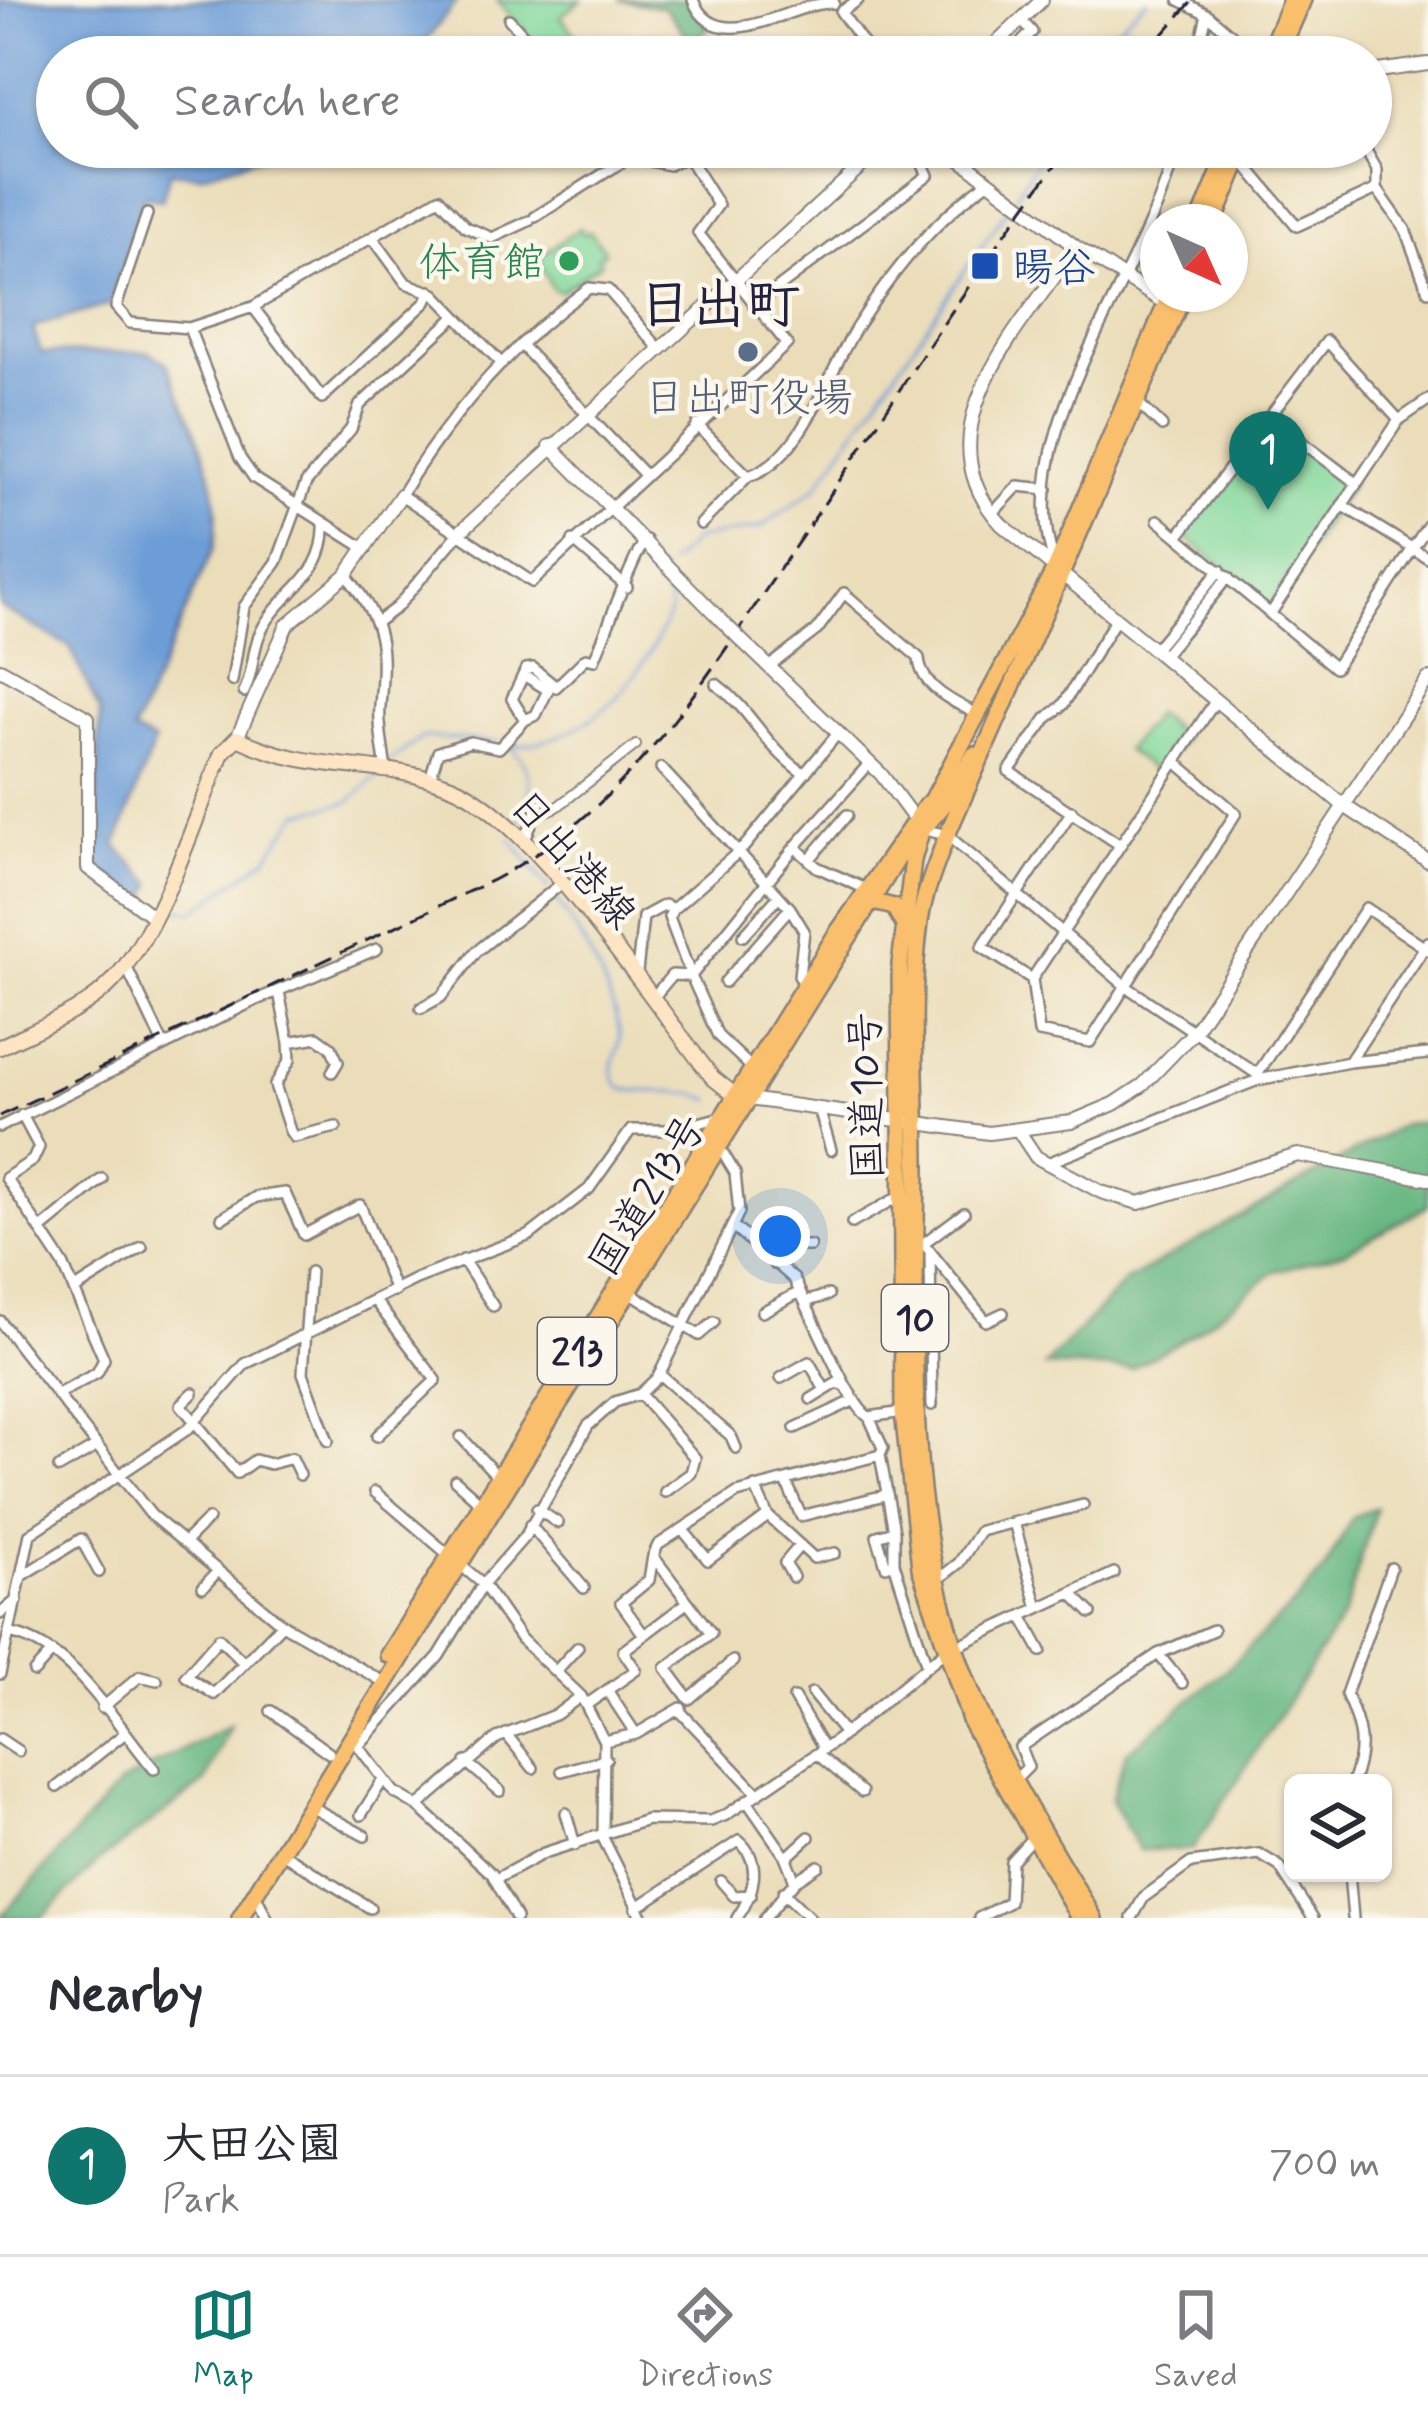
<!DOCTYPE html>
<meta charset="utf-8">
<style>
:root{--surface:#fff;--page:#f2f2f3;--text:#2b2b33;--muted:#7c7c81;--line:#e1e1e2;--accent:#0f766e}
body{margin:0;font-family:Mynerve,"Klee One",sans-serif;background:var(--page);color:var(--text)}
.controls{position:absolute;right:36px;bottom:36px;display:grid;overflow:hidden;border-radius:18px;box-shadow:0 3px 9px #0004}
.controls button{width:108px;height:108px;display:grid;place-items:center;padding:0;border:0;border-bottom:3px solid var(--line);background:var(--surface);color:var(--text);font:60px sans-serif}
.compass{position:absolute;left:1140px;top:204px;width:108px;height:108px;border-radius:50%;background:var(--surface);box-shadow:0 3px 9px #0004;rotate:135deg}
.you{position:absolute;left:780px;top:1236px;width:42px;height:42px;margin:-30px;border:9px solid #fff;border-radius:50%;background:#1a73e8;box-shadow:0 0 0 18px #1a73e833}
.badge{display:grid;place-items:center;width:78px;height:78px;border-radius:50%;background:var(--accent);color:#fff;font-size:39px;font-weight:700}
.pin{position:absolute;translate:-50% -99px;filter:drop-shadow(0 3px 6px #0008)}
.pin::after{content:'';position:absolute;top:63px;width:42px;height:36px;background:inherit;clip-path:polygon(0 0,100% 0,50% 100%)}
.list{margin:0;padding:0;list-style:none}
h2{display:flex;justify-content:space-between;align-items:center;height:156px;margin:0;padding:0 48px;font-size:51px}
h2 small{font-size:39px;font-weight:400;color:var(--muted)}
.list li{display:grid;grid-template-columns:78px 1fr auto;gap:36px;align-items:center;box-sizing:border-box;height:180px;padding:0 48px;border-top:3px solid var(--line)}
.list b{display:block;font-size:45px;white-space:nowrap}
.list p{margin:0;font-size:39px;white-space:nowrap;color:var(--muted)}
.list em{font-size:39px;font-style:normal;color:var(--muted)}
.icon{flex:none;width:66px;height:66px;fill:none;stroke:currentColor;stroke-width:2;stroke-linecap:round;stroke-linejoin:round}
.map{position:relative;flex:none;width:1428px;height:1918px;overflow:hidden}
.search{position:absolute;background:var(--surface);box-shadow:0 3px 9px #0004;left:36px;right:36px;top:36px;height:132px;display:flex;align-items:center;gap:30px;box-sizing:border-box;padding:0 42px;border-radius:66px;color:var(--muted);font-size:45px}
.sheet{height:336px;background:var(--surface)}
nav{display:flex;justify-content:space-around;align-items:center;box-sizing:border-box;height:168px;border-top:3px solid var(--line);background:var(--surface);font-size:33px;color:var(--muted)}
nav a{display:grid;justify-items:center;gap:6px}
nav .on{color:var(--accent)}
.map>svg:first-child{display:block}
</style>
<div class="map">
<svg width="1428" height="1918" viewBox="0 0 1428 1918">
<rect width="100%" height="100%" fill="#fbf7ec"/>
<filter id="ink" filterUnits="userSpaceOnUse"><feTurbulence type="fractalNoise" baseFrequency=".00833" numOctaves="2"/><feDisplacementMap in="SourceGraphic" scale="24" xChannelSelector="R" yChannelSelector="G"/><feConvolveMatrix kernelMatrix="1 2 1 2 8 2 1 2 1" color-interpolation-filters="sRGB"/></filter>
<filter id="wash" filterUnits="userSpaceOnUse"><feTurbulence type="fractalNoise" baseFrequency=".004" numOctaves="4" result="noise"/><feDisplacementMap in="SourceGraphic" scale="48" xChannelSelector="R" yChannelSelector="G"/><feGaussianBlur stdDeviation="2.7" result="paint"/><feColorMatrix in="noise" values="0 0 0 0 0 0 0 0 0 0 0 0 0 0 0 0 0 1.4 0 .05"/><feComposite in="paint" operator="in"/></filter>
<g filter="url(#wash)">
<rect width="100%" height="100%" fill="#ebddb9"/>
<path fill="#82d89b" stroke="#527d6b" stroke-width="3" d="M497 0H582L560 16 582 43 560 57H546Z
M580 228 584 234 590 231 605 252 598 258 601 263 560 292 552 288 537 258Z
M1269 422 1352 484 1270 607 1183 534Z
M1155 714 1185 737 1157 774 1126 750Z"/>
<path fill="#69b883" stroke="#466d5f" stroke-width="3" d="M619 0H691L708 29 692 42 664 7Z
M1428 1122V1206L1342 1253 1275 1271 1194 1333 1131 1369 1045 1366 1125 1282 1404 1124Z
M1376 1508 1344 1615 1193 1849 1139 1850 1111 1800 1126 1753 1220 1675 1296 1602 1325 1568 1353 1517Z
M230 1725 205 1782 98 1862 42 1918H0L120 1784Z"/>
<path fill="#6d9dd7" stroke="#486089" stroke-width="3" d="M0 0H458L413 57H57V147H292L200 175 170 172 162 200 144 196 112 304 33 327 41 353 148 352 167 363C190 423 229 484 213 549L133 732 154 742 116 846 153 884 145 903 93 867 100 712 70 647 0 607Z"/>
<g fill="none" stroke-linecap="round" stroke-linejoin="round">
<path stroke="#6d9dd7" stroke-width="3" d="M1086 57 1147 0
M1015 197 1045 147
M670 564 696 539 760 528 816 488 1010 205
M1169 641 1220 579
M506 745C536 763 534 797 516 825
M513 746C595 740 641 681 671 609L659 574 663 570
M390 761 423 737 497 742
M511 839 548 888
M554 896C581 936 609 982 619 1030 624 1055 600 1067 622 1089 658 1095 677 1086 712 1100
M169 906 193 912 266 859 299 813 349 802 380 773"/>
</g>
</g>
<g filter="url(#ink)">
<g fill="none" stroke-linecap="round" stroke-linejoin="round">
<defs>
<path id="pedestrian" d="M535 816 557 807 636 745"/>
<path id="minor" d="M693 0C718 61 794 0 834 3
M858 0 841 12 873 57
M1179 0 1207 14 1257 57
M509 19 543 57
M1006 57 1032 32 1022 21
M1197 57 1207 14
M1364 147 1377 170V189L1405 229 1428 291
M630 157 669 165 684 158 691 162 715 147
M1240 158 1297 226 1377 189
M147 214 116 307 130 323 189 328
M535 217 630 157
M373 238 406 283 435 294 502 364
M754 306 928 175 914 147
M253 307 322 398 426 302 430 291
M521 345 644 474
M658 347 608 290 589 288C513 343 449 415 401 495L532 582 787 344 698 233 718 205 691 162
M1138 403 1162 426
M1269 417 1356 483
M697 425 748 476C802 461 829 369 858 325 892 272 937 218 988 182
M1342 505 1428 558
M992 514 1018 486 1047 489
M1158 520 1335 668 1428 525
M701 524 748 476
M1179 535 1327 341 1399 420
M573 541 627 587
M366 549 254 478 240 458 189 328 253 307 439 198 466 227 492 238 529 221
M1056 567C1005 433 1147 278 1176 147
M346 575C385 623 385 646 380 706 378 727 384 751 386 772
M1271 613 1399 420 1428 400
M1116 619 1063 705 1047 718 1009 771 1120 845
M378 621 397 607 460 532
M1155 649 1220 570
M1163 656 1228 577
M770 666 817 630 844 593 919 658C920 687 955 703 979 715
M232 681 244 607 277 562 306 483 351 429 360 405 455 317
M716 684C753 711 761 743 803 773
M244 692C253 674 252 654 259 636 278 590 327 581 324 522
M525 720 536 715 548 690 525 676
M1176 762 1236 813 1090 1042 1039 1032 1032 979 1216 700
M661 768 790 908 804 931 799 976 805 984
M430 779 438 752 470 742 499 748 525 720 512 699 526 669 533 668 556 687 586 658 594 660C606 634 632 556 646 540
M921 829 947 835 1127 987 1257 1074
M525 840 539 804
M795 847 870 763
M809 860 847 815
M743 936 779 896
M125 964 163 1044
M637 972 643 917 665 905 673 909
M1032 979 982 947 1072 811
M725 982 790 908
M279 992 289 1042 317 1037 331 1047 338 1062 332 1072
M652 999 672 975 691 976 669 917 673 909 744 847 839 732
M421 1008 441 997 477 951 561 884
M289 1042 290 1060 275 1085 290 1131 294 1137 336 1127
M1349 1062 1428 942
M753 1069 718 1036 691 976 795 847 817 867 866 889
M1257 1075 1366 908 1428 950
M819 1109 831 1150
M22 1115 39 1147 33 1160 6 1178 63 1264 104 1359 97 1373 58 1394
M0 1127 256 1000 377 949
M1050 1162 1258 1080 1349 1062 1428 1054
M222 1218 256 1197 285 1193 304 1235 360 1205 395 1291
M852 1223 902 1195
M734 1227 794 1279 800 1292
M40 1230 102 1179
M924 1244 986 1321 1003 1313
M921 1245 964 1213
M930 1251 932 1405
M463 1260 493 1306
M774 1264 797 1246H810
M310 1272 303 1373 328 1441
M74 1290 142 1247
M628 1291 699 1335 714 1322
M375 1301 436 1380 377 1436
M805 1302 828 1295
M762 1312 800 1292C813 1317 851 1408 869 1417
M0 1321 151 1515 282 1624 384 1682
M659 1374 731 1436 736 1448
M781 1378 809 1362 825 1390
M193 1393 181 1405 237 1473 255 1460 270 1464 292 1458 300 1475
M640 1394 695 1458 691 1473 665 1492
M811 1399 837 1383 843 1385
M795 1428 853 1401
M461 1437 498 1477
M880 1455 894 1531V1563L927 1666
M59 1468 97 1446
M455 1480 482 1504
M786 1481 801 1516 885 1495
M375 1492 483 1584 521 1639 581 1696 604 1741 603 1838 643 1918
M537 1509 558 1523
M768 1516 814 1558 835 1553
M530 1525 584 1588
M1015 1526 1038 1608
M682 1529 708 1560 768 1516 755 1487
M184 1543 208 1519
M894 1563 886 1566 877 1536 894 1531
M22 1576 81 1539 99 1572
M793 1577 785 1563 800 1545
M936 1581 959 1563 980 1531 1083 1505
M203 1587 218 1571
M1071 1593 1091 1613
M688 1602 711 1633 666 1668 689 1699 733 1661
M0 1614 17 1600
M1022 1616 1041 1651
M13 1634C75 1649 114 1722 154 1769
M644 1635 621 1603 649 1580 653 1556
M1158 1654 1182 1683
M244 1663 219 1638 186 1676 214 1694 282 1624
M556 1671 578 1647
M34 1672 52 1652
M0 1674 30 1534 188 1429 245 1364 416 1279 530 1235 589 1189 631 1130H672L721 1117
M607 1690 636 1734
M812 1693 845 1734
M794 1698 824 1749
M586 1705 636 1670 623 1651 688 1602 653 1556 658 1545 737 1493 880 1455 883 1448 869 1417 903 1412
M102 1708 140 1676 157 1680
M679 1710 758 1794
M271 1711 329 1753
M506 1734 533 1768
M0 1739 18 1751
M604 1741 636 1734 681 1708
M817 1754 862 1792
M466 1762 500 1791
M562 1771 606 1759
M1014 1781 1028 1767 1020 1747 1158 1654 1213 1630
M1352 1783C1366 1748 1361 1727 1346 1694L1391 1568
M57 1787 124 1734
M747 1801 785 1856 795 1881 765 1918
M308 1805 365 1836
M418 1806 497 1738 557 1714 581 1696
M566 1813 575 1845
M361 1815 383 1780
M279 1851 370 1908
M786 1858 809 1837
M1349 1873 1353 1918
M496 1879 544 1853 647 1820 711 1821 726 1815 837 1740 944 1652 1114 1573
M721 1881 734 1896 751 1895
M795 1881 818 1866
M254 1892 267 1918
M783 1892 810 1918
M636 1908 739 1841C763 1862 754 1894 737 1918
M516 1918 492 1874 418 1806 394 1792 358 1746 439 1656 483 1584 526 1535 588 1426 615 1402 640 1394 658 1377 739 1212 735 1173 718 1145
M979 1918 1009 1902 1011 1861 1032 1838
M1132 1918 1144 1897 1191 1863 1259 1854 1279 1866 1313 1918"/>
<path id="tertiary" d="M982 57 1042 0
M1371 72 1428 64
M944 147 1076 247 1171 307
M1076 247C1022 326 916 430 1001 524L1343 805 1428 861
M550 446 728 627
M460 532 882 147
M740 639 881 774 921 828
M0 669 88 718V868L152 916
M237 738 287 625 346 575 401 495
M742 1098 989 1133 1071 1122 1114 1104 1143 1085 1193 1033 1428 679
M1020 1133 1036 1157 1101 1192 1139 1203 1298 1155 1428 1179"/>
<path id="secondary" d="M0 1047C37 1028 84 1012 113 981 162 927 194 821 222 753L237 738C315 776 379 758 451 786 533 818 653 1003 713 1078L736 1096"/>
<path id="trunk" d="M1267 57 1291 0
M1278 57 1303 0
M1199 222 1230 147
M1214 222 1245 147
M870 901 894 907 903 923
M388 1655 835 936 927 804
M240 1918 898 858 947 801 974 755
M1079 1918 971 1723 920 1568 903 1412 900 964 913 860 927 810 1056 567 1170 294
M1094 1918C1042 1830 985 1742 954 1644 904 1490 915 1326 917 1167 917 1087 909 1001 920 922 924 892 937 863 947 835L1184 294"/>
</defs>
<use href="#pedestrian" stroke="#86807a" stroke-width="12"/>
<use href="#minor" stroke="#86807a" stroke-width="14"/>
<use href="#tertiary" stroke="#86807a" stroke-width="16"/>
<use href="#secondary" stroke="#86807a" stroke-width="18"/>
<use href="#trunk" stroke="#86807a" stroke-width="20"/>
<use href="#pedestrian" stroke="#fff" stroke-width="8"/>
<use href="#minor" stroke="#fff" stroke-width="9"/>
<use href="#tertiary" stroke="#fff" stroke-width="12"/>
<use href="#secondary" stroke="#fde5c4" stroke-width="14"/>
<use href="#trunk" stroke="#f9bf6c" stroke-width="15"/>
<path stroke="#22223b" stroke-width="3" stroke-dasharray="18 9" stroke-linecap="butt" d="M1143 57 1193 0
M0 1116 495 879C630 806 702 683 786 560 880 423 968 279 1069 147"/>
<defs>
<path id="tertiary-bridge" d="M728 627 740 639"/>
</defs>
<use href="#tertiary-bridge" stroke="#86807a" stroke-width="16" stroke-linecap="butt"/>
<use href="#tertiary-bridge" stroke="#fff" stroke-width="12"/>
</g>
</g>
<circle fill="#2e9e5b" stroke="#fbf7ec" stroke-width="4.5" cx="569" cy="261" r="12"/>
<rect fill="#1a4fb4" stroke="#fbf7ec" stroke-width="4.5" x="970" y="251" width="30" height="30" rx="6"/>
<circle fill="#5c6f8a" stroke="#fbf7ec" stroke-width="4.5" cx="748" cy="352" r="12"/>
<g text-anchor="middle" stroke-width="9" stroke-linejoin="round" paint-order="stroke">
<g fill="#fbf7ec" stroke="#636270" stroke-width="3">
<rect x="882" y="1285" width="66" height="66" rx="9"/>
<rect x="538" y="1318" width="78" height="66" rx="9"/>
</g>
<g font-size="39" font-weight="bold" fill="#22223b">
<text x="915" y="1332">10</text>
<text x="577" y="1365">213</text>
</g>
<g font-size="42" fill="#27864d" stroke="#fbf7ec" text-anchor="end">
<text x="545" y="276">体育館</text>
</g>
<g font-size="42" fill="#164399" stroke="#fbf7ec" text-anchor="start">
<text x="1012" y="281">暘谷</text>
</g>
<g font-size="42" fill="#4e5e75" stroke="#fbf7ec">
<text x="748" y="411">日出町役場</text>
</g>
<g font-size="42" fill="#22223b" stroke="#fbf7ec">
<text transform="translate(574 858) rotate(49)" y="15">日出港線</text>
<text transform="translate(865 1096) rotate(-91)" y="15">国道10号</text>
<text transform="translate(646 1194) rotate(-58)" y="15">国道213号</text>
</g>
<g font-size="54" font-weight="bold" fill="#22223b" stroke="#fbf7ec">
<text x="719" y="322">日出町</text>
</g>
</g>
</svg>
<div class="controls">
<button><svg class="icon" aria-label="layers" viewBox="0 0 24 24"><path d="M12 4l9 5-9 5-9-5zM3 14l9 5 9-5"/></svg></button>
</div>
<svg class="compass" viewBox="-18 -18 36 36"><path d="M0-13l5 13h-10z" fill="#e53935"/><path d="M0 13l5-13h-10z" fill="#7c7c81"/></svg>
<div class="you"></div>
<div class="pin badge" style="left:1268px;top:510px">1</div>
<div class="search"><svg class="icon" aria-label="search" viewBox="0 0 24 24"><circle cx="10" cy="10" r="6"/><path d="M15 15l6 6"/></svg>Search here</div>
</div>
<section class="sheet">
<h2>Nearby<small></small></h2>
<ul class="list">
<li><span class="badge">1</span><div><b>大田公園</b><p>Park</p></div><em>700 m</em></li>
</ul>
</section>
<nav>
<a class="on"><svg class="icon" aria-label="map" viewBox="0 0 24 24"><path d="M3 6l6-2 6 2 6-2v14l-6 2-6-2-6 2zM9 4v14M15 6v14"/></svg>Map</a>
<a><svg class="icon" aria-label="directions" viewBox="0 0 24 24"><path d="M12 3l9 9-9 9-9-9zM9 14v-3h6M13 9l2 2-2 2"/></svg>Directions</a>
<a><svg class="icon" aria-label="saved" viewBox="0 0 24 24"><path d="M7 4h10v16l-5-4-5 4z"/></svg>Saved</a>
</nav>
